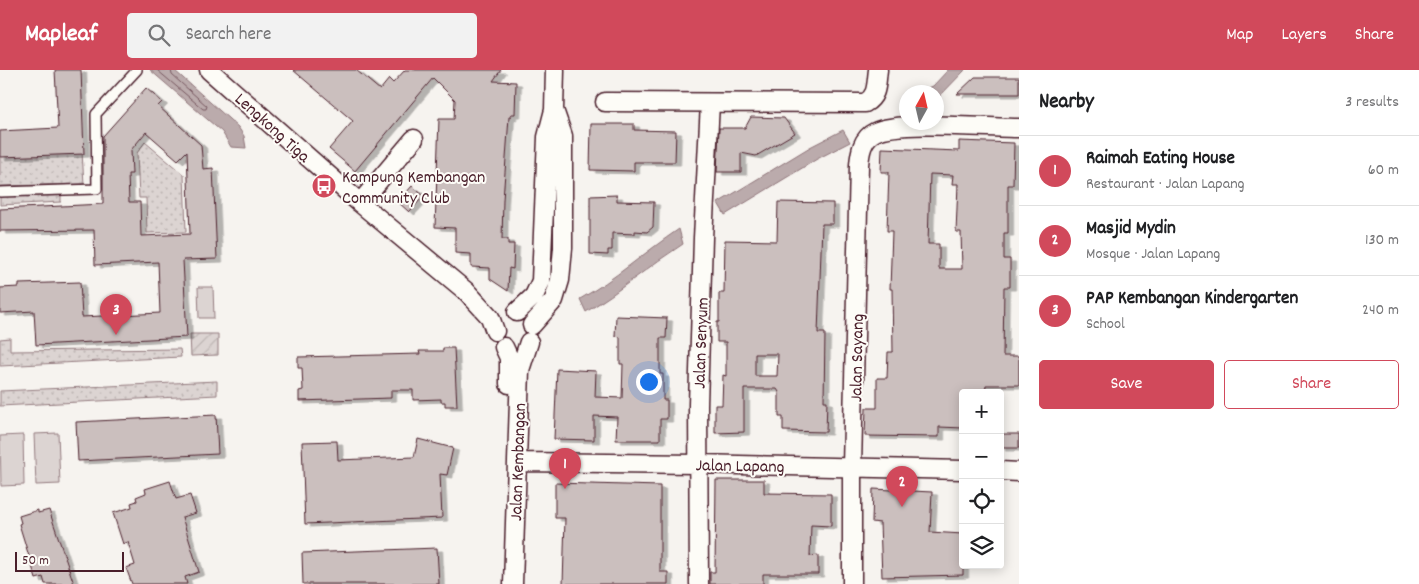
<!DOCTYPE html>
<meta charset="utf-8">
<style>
:root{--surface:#fff;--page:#f2f2f2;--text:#202124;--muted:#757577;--line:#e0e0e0;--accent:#d1495b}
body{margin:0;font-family:Dekko,sans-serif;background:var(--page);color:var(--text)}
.controls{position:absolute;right:15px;bottom:15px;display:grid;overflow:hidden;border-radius:5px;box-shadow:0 2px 12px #0003}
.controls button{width:45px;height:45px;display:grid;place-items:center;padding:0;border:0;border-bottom:1px solid var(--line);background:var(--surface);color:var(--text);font:25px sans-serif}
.compass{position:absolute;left:899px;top:15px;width:45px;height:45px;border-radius:50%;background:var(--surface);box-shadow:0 2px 12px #0003;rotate:8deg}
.scale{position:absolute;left:15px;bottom:12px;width:109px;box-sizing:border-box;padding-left:5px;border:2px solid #4a1f2b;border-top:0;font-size:14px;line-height:18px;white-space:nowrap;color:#4a1f2b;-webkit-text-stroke:4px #fdfcf7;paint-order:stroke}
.you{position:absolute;left:648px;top:311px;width:18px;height:18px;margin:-12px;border:4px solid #fff;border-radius:50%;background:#1a73e8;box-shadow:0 0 0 8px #1a73e833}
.badge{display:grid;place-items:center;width:32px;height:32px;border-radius:50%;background:var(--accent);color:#fff;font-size:16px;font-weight:700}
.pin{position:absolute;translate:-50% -41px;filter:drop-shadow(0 1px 2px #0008)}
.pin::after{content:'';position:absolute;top:26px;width:18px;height:15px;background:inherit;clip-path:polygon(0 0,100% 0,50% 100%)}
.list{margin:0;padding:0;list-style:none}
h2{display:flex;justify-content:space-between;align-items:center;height:65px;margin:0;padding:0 20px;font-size:21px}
h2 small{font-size:16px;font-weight:400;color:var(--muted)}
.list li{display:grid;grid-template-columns:32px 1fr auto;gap:15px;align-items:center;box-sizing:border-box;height:70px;padding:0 20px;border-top:1px solid var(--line)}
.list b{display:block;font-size:19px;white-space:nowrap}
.list p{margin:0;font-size:16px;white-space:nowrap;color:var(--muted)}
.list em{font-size:16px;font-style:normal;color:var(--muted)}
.actions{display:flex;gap:10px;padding:15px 20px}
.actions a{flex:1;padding:11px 0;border:1px solid var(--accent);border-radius:5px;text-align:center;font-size:18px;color:var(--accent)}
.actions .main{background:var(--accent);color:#fff}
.icon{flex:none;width:28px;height:28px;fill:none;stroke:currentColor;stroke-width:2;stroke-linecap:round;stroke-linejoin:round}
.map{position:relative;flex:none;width:1019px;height:514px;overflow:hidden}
header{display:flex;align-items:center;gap:30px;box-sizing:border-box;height:70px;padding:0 25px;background:var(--accent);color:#fff}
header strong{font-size:24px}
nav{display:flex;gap:28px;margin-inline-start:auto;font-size:18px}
.search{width:350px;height:45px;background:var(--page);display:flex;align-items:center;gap:12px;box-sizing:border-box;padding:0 18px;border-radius:5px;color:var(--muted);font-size:19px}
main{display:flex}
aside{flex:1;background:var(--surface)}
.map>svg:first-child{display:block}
</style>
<header>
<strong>Mapleaf</strong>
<div class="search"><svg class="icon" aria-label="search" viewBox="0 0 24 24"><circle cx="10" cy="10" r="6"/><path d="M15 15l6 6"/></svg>Search here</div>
<nav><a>Map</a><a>Layers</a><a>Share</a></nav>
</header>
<main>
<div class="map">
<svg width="1019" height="514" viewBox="0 0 1019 514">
<defs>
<pattern id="grass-dots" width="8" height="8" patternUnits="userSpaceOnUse" patternTransform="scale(1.25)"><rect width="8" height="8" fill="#dcd4d2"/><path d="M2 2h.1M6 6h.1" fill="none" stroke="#beb6b4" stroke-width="1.8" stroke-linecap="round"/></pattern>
<pattern id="garden-furrows" width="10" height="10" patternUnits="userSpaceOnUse" patternTransform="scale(1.25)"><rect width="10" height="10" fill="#dcd4d2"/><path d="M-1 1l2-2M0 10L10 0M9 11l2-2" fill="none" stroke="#beb6b4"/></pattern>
<filter id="shadow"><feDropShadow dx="5.5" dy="3" stdDeviation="0" flood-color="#0004"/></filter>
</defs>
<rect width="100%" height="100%" fill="#f6f3ef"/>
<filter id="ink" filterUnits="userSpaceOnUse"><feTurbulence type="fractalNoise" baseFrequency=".02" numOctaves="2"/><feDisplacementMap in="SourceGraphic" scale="10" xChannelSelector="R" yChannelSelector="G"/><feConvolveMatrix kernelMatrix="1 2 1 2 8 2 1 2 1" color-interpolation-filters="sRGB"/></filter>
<g filter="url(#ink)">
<path fill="url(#grass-dots)" stroke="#937a7e" d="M145 72 184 105 186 162 147 163 146 128H139L137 83Z
M82 82 84 114 0 116V86Z
M61 124V132L0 135V126Z
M10 268V281L180 279 181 287 0 296V269Z
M217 311V325L0 336V321Z"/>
<path fill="url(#garden-furrows)" stroke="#937a7e" d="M190 264H218V285L191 286Z"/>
<path fill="#dcd4d2" stroke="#937a7e" d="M198 217H213L214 248H199Z
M58 363 60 414 36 415 34 364Z
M23 365 24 415 1 416 0 366Z"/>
<path fill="#bbabac" stroke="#8e7378" d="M150 0H174L238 57 244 66 246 78 231 77 222 62Z
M948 0H965L937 29 936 22H919L933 16Z
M843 60 850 72 817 89 725 145 718 133 810 77Z
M679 159 683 174C650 195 620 221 586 242L580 229C615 209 645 182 679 159Z"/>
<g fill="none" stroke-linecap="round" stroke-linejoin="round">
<path stroke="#77575f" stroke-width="1" d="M157 0 203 39H206L207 36 172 5 171 0"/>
</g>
<path fill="#cbbfbe" stroke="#4a1f2b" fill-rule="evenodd" filter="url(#shadow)" d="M55 0H81L84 84 0 87V61L58 58Z
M293 0H356L380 20 389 9 393 13 405 0H501L493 11 516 12 515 44H511V47H509L503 130 502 169H508V174H514L513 199 509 198 508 221 490 209V198L471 197V184L455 183V158L435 157 439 49H454L455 30 433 8 355 101 329 79 353 51Z
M975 7H1019V24H957Z
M146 18 162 32 158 36 201 75 203 99 213 98 217 189 183 190 187 267 36 275 34 241 0 243V218L19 217V214L80 212 82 247 160 243 158 192 95 195 94 160 0 161V139L103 134V66ZM146 62 178 90 187 81 190 164 141 166 140 132H129L128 104H132L131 80Z
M751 47 784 48 795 63 756 86 741 83V102H717L719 58H745Z
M591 54H634V60L676 61 675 92H634V101L590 100Z
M959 71 1014 73 1013 115H1008V163H1004V189H1010V217H1004L1003 286H1019V315H986L985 323H963V358L939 357V367L865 366 866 338H877V308H887L888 282H893L892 219H890L892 161H887L889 102H881L882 78 959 81ZM930 104 953 105 952 114H958L956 162H961L962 199H939V174H928Z
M412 116 424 126 409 142 398 132Z
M617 125V131L654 132 653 157 647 162 635 161V164L612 163V180H608V185L590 184V126Z
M778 132 833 133V154H822L818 263H825L824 331H827L826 362 783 361V347H779V322L777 319H744V362L715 363V335H722L723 305 726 306V272H717V252H719V223H724L725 170 777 171ZM755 284H778L777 306H755Z
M616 246 667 248 666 268H660V304H663V330H667V349H660V370H616L617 347 594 346V370L554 369 557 299 596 301 595 327 622 328 623 294H620V267L615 266Z
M443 278H454L457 336H445V332H441V329L413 330V320H391V328L299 331V321L303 320 302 298H298V287L420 284 419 281H443Z
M216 345 218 384 78 391 76 352Z
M1000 364H1019V378H1000Z
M418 369 453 378 447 405 440 404 442 448 305 454 302 372 337 371 338 390 414 387Z
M716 410H764V423L831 424V456L811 455 810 486 818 485V504H763V514H710V502H715Z
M170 411 176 429 190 425 196 443 182 447 199 502 185 507 187 514H132L126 498 135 495 128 472 123 474 113 443 132 437 131 433 137 431 136 427 146 423 145 419Z
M555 413 660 416V502H668V514H563L565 448H555Z
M873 419 932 422 930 462 963 464V505L882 507 880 453 872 452Z
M38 440V443L49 440 74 514H45L43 507 36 509 19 454 21 453 19 446Z
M437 478 439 514H303L302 483Z"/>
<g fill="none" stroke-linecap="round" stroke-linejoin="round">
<defs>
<path id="service" d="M0 122 97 119 96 44 137 0"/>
<path id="minor" d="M209 0 360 133 467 222 490 247 495 261
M605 32 865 33C878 26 876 13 878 0
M360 133 414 69
M517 242 534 226 541 211 547 67 554 40 555 0
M532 255 554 230 560 210 563 178V66L554 40
M504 277 509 288V314
M518 392 698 394 963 400
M1000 401 1019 402
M513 514 520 300 529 272
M699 514 698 335 703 168 710 33
M852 514V397L859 95C860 83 862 68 875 62 898 50 989 58 1019 58"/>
</defs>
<use href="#service" stroke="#4a1f2b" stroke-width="12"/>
<use href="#minor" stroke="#4a1f2b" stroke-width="21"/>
<use href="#service" stroke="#fdfcf7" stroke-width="9"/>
<use href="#minor" stroke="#fdfcf7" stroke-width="18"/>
</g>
</g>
<defs>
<symbol id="bus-disc" viewBox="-11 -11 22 22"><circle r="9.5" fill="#d1495b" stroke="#fdfcf7"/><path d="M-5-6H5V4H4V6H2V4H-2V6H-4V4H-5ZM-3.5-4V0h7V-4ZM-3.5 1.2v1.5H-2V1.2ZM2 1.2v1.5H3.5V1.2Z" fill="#fff"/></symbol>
</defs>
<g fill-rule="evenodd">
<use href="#bus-disc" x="310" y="102" width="28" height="28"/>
</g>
<g text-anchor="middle" stroke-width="4" stroke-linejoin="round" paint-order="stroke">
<g font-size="18" fill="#4a1f2b" stroke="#fdfcf7">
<text transform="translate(273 57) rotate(42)" y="6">Lengkong Tiga</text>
<text transform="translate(700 273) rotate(-88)" y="6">Jalan Senyum</text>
<text transform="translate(856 288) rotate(-89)" y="6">Jalan Sayang</text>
<text transform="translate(517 392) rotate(-88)" y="6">Jalan Kembangan</text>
<text transform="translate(740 395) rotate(1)" y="6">Jalan Lapang</text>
</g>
<g font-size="18" fill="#4a1f2b" stroke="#fdfcf7" text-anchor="start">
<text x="342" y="112">Kampung Kembangan<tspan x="342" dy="21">Community Club</tspan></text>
</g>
</g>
</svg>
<div class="controls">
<button>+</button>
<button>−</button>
<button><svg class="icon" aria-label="locate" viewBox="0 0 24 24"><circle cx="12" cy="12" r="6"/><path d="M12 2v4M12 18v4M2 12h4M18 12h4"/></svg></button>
<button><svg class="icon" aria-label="layers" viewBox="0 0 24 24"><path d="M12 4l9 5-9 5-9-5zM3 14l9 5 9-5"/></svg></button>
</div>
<svg class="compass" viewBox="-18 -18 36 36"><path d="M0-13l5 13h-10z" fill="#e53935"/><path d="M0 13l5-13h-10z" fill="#757577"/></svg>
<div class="scale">50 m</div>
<div class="you"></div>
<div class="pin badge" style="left:565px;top:419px">1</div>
<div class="pin badge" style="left:902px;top:437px">2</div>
<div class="pin badge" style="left:116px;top:265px">3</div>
</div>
<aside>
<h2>Nearby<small>3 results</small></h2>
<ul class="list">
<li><span class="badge">1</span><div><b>Raimah Eating House</b><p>Restaurant · Jalan Lapang</p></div><em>60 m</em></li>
<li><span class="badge">2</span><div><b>Masjid Mydin</b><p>Mosque · Jalan Lapang</p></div><em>130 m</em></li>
<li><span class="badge">3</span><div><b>PAP Kembangan Kindergarten</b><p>School</p></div><em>240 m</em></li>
</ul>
<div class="actions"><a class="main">Save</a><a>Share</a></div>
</aside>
</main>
